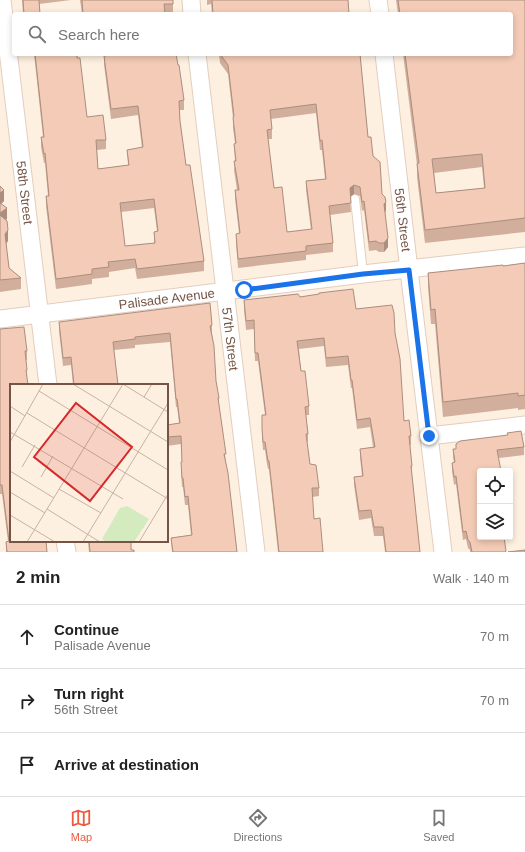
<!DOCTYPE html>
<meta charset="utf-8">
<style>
:root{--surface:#fff;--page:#f6f6f6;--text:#222;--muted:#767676;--line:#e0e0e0;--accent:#ed5a3f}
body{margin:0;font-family:Helvetica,sans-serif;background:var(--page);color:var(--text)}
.controls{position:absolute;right:12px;bottom:12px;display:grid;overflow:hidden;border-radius:4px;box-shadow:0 2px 6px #0003}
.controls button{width:36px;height:36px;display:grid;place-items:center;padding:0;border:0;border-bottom:1px solid var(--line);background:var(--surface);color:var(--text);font:20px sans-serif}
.stop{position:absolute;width:12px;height:12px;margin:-9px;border:3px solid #1a73e8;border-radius:50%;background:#fff}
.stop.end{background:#1a73e8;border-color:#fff;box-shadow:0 1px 4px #0008}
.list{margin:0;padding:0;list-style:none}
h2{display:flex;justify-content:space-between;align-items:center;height:52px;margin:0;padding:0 16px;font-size:17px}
h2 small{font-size:13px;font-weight:400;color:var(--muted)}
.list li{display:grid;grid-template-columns:26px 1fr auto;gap:12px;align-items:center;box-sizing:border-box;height:64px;padding:0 16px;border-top:1px solid var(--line)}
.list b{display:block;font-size:15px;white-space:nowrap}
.list p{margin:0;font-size:13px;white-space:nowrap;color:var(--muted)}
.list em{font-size:13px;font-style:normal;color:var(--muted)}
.icon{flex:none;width:22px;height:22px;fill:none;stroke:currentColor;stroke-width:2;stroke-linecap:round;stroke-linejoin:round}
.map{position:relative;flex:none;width:525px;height:552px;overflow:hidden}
.search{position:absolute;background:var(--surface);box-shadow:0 2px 6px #0003;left:12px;right:12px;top:12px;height:44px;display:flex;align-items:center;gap:10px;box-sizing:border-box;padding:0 14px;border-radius:4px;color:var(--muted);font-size:15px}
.sheet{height:244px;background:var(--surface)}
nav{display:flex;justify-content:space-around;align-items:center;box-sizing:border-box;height:56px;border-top:1px solid var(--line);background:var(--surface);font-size:11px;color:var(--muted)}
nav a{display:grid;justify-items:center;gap:2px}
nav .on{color:var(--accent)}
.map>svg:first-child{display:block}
</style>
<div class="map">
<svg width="525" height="552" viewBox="0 0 525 552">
<rect width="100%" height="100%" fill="#fdf0e0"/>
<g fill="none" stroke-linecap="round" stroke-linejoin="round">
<defs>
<path id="service" d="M355 199 363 274"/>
<g id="minor">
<path id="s1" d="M2 0 48 385"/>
<path d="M191 0 192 14"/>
<path d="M378 0 380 14"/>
<path id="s2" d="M197 54 256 552"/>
<path id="s3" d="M384 54 409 270 443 552"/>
<path id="s4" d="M0 319 363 274 525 256"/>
<path d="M429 436 525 425"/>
<path d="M65 541 67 552"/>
</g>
</defs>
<use href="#service" stroke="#e3cdbf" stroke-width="10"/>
<use href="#minor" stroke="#e3cdbf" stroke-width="19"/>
<use href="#service" stroke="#fff" stroke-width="8"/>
<use href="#minor" stroke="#fff" stroke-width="17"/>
</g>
<path fill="#d2af9d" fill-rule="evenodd" d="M22 0H71L39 4 40 14H23Z
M80 0H173V13L82 14Z
M207 0H348L349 14H212L211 4 207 5Z
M396 0H525V232L425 243 417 177V165L403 54H511V14H398ZM482 167 484 188 436 193 434 173Z
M34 54H77L87 117 106 140V149L97 150 98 169 128 165 127 150 142 148 138 115 111 119 104 65V56L178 65 184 100V110H180V121L186 165 204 261V271L137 279 135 268 109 272V277L92 279V284L56 289 46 206V196H48L45 163H44L41 147V137H43ZM154 208 157 231 154 232V243L125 246 121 212Z
M219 54H360L368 137 382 194 386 211 385 212 388 247 384 252H379L376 250 369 251 364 210 362 211 360 196 354 194 350 197 351 212 330 215 333 243V252L306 255V260L238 268 236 243V234L239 233 235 199V190H237L234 170 235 161 234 144 235 143 233 128V118L228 74 220 63ZM316 113 320 150H322L325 179 306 181V190L311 230 287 232 274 188 268 139H272V129L271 119Z
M0 186 4 201 1 204 7 219 5 220 8 241 6 243 9 268 21 278V289L0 292Z
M525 263V409L518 410V408L443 417 435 324H431L428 287V273L503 266Z
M300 297 356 309 395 333 404 421 411 436V445H410L412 466V474L420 552H385L383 536H374L371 518 359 520 354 485V477L362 476 360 457V449L373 447 370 427 357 429 352 388H351L348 365 326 367 324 346 299 349 301 371 309 406V415H306L308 434V442H307L310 464 319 488V496L312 497 314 519 323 552H278L269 469H268L267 464 265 450H263L262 438V415H265L258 361H255L254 329 246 330 244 309V300Z
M59 322 212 325V334L216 381 219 398V406L237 552H172L171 538 191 535 188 505H185L183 487H182L181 471V462H182L181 444 167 446V425L179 423 177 407H176L170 342 135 345V348L114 350 118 385H73L71 365 63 366 59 331Z
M0 329 27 351V360H26L27 378 47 552H6V542L8 541 2 494H0Z
M456 444 524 447V455L499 458 480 471 506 552H470V550L468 548 466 539 463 540 456 484 454 485 452 471V463H454L453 457V449H456Z
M88 541H131V550L134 552H89Z"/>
<path fill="#ab8e7f" d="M354 185V194L350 197V188Z
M4 190V201L0 205V193Z
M386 202V211L384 213V204Z
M7 208V219L0 224V213Z
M8 230V241L5 245V234Z
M388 238V247L384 252V243Z"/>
<path fill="#f4cbb6" stroke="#ab8e7f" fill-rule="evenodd" d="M23 0H39L40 14H24Z
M82 0H173V4H164L165 14H83Z
M212 0H348L349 14H213Z
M398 0H525V218L425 230 417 164 419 163 405 54H511V14H400ZM482 154 485 188 436 193 432 159Z
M35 54H77V58H80L87 117 103 115 106 140H96L98 169 129 165 127 150 143 147 138 106 111 109 104 56 116 54H176L178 65H179L184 100 179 101 180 121 186 165H190L204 261 137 269 135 259 108 262 109 267 92 269V274L56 279 46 196H49L45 153 44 154 41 137H44ZM154 199 158 231 154 232 155 243 125 246 120 203Z
M220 54H360L368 137H371L373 156 380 162 382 194 385 197 386 202 384 204 388 238 384 243H379L376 241 369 242 364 201 362 202 360 187 354 185 350 188 351 203 329 206 333 243 306 246V251L238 259 236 234 240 233 235 190H239L234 161H236L234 144 236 143 233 118 234 116 228 65ZM316 104 320 141 322 140 326 179 306 181 312 229 287 232 282 187 274 188 267 130 272 129 270 110Z
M0 186 4 190 0 193Z
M0 203 7 208 0 213Z
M0 215 7 221 8 230 5 234 9 268 21 278 0 280Z
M525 263V395L518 396V393L443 402 435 309 431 310 428 273 503 265V266Z
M353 289 356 309 392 305 394 313 395 333 400 359 404 421 409 420 411 436H409L412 466H411L420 552H386L383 527H374L371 510 359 511 354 477 363 476 360 449 375 447 370 418 357 420 352 380H351L348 356 326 358 324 338 297 341 301 371H305L309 406 305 407 308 434H306L310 464 316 465 319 488H312L314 519 320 518 323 552H279L269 461H268L267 455 265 442H263L262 429V415H266L258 353H255L254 320 246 321 244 300 298 294 300 297 319 294V293Z
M210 303 212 325 210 326 214 346 216 381 219 398H218L226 454H224L228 473 237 552H173L171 538 192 535 188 496 185 497 183 478H182L181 462H182L181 436 167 437V425L180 423 177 399H176L170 333 135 337V339L113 342 118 385H74L71 357 63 358 59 322Z
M24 327 27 351H25L27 370H26L28 385H11V541H46L47 552H7L6 542 9 541 2 485H0V329Z
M521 431 524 447 497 450 501 471H480V537H504L506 551 505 552H472L470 542 468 540 466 531 463 532 456 476 454 477 452 463 455 462 453 449H456V444L460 441 508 435 507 433Z
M89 541H131V550H134V552H90Z
M525 550V552H508Z"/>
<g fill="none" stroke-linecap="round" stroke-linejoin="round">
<path stroke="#1a73e8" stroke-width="5" d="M244 290 363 274 409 270 429 436"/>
</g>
<g text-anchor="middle" stroke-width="3" stroke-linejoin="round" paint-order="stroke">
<g font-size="13" fill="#755446" stroke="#fff4e7">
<text dy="5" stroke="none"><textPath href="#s1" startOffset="194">58th Street</textPath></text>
<text dy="5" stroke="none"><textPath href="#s3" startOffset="167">56th Street</textPath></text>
<text dy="5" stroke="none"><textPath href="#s4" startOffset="168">Palisade Avenue</textPath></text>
<text dy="5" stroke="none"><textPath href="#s2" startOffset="287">57th Street</textPath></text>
</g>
</g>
<g transform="translate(10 384)">
<rect width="158" height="158" fill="#fdf0e0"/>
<path d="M117 122 139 135 124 158H97L92 155 110 124Z" fill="#d3ebbe"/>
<path fill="none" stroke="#c7b2a2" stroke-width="1" d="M63 0 158 58M29 7 158 86M134 13 142 0M0 22 15 32M17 29 158 115M0 48 113 115M0 58 33 0M12 83 25 61M0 87 44 114M31 93 43 72M49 105 91 129M0 108 35 129M37 125 90 158M0 131 45 158M17 158 113 0 158 28M73 158 158 19M129 158 158 110"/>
<path fill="#d62828" fill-opacity="0.15" stroke="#d62828" stroke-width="2" d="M66 19 122 63 80 117 24 73Z"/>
<rect width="158" height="158" fill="none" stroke="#755446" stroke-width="2"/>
</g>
</svg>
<div class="controls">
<button><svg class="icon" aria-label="locate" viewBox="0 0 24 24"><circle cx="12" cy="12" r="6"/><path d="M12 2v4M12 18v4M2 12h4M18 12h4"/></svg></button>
<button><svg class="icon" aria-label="layers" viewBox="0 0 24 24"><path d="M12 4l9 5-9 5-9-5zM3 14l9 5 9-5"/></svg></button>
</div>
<div class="stop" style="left:244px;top:290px"></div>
<div class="stop end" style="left:429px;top:436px"></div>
<div class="search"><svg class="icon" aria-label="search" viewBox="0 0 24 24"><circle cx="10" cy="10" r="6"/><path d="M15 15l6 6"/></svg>Search here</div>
</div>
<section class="sheet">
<h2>2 min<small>Walk · 140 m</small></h2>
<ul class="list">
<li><svg class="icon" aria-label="ahead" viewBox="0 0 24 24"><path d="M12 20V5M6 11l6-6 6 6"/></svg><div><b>Continue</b><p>Palisade Avenue</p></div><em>70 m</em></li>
<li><svg class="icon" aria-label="right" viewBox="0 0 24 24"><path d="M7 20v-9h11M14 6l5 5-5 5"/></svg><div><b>Turn right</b><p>56th Street</p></div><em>70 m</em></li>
<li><svg class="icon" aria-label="arrive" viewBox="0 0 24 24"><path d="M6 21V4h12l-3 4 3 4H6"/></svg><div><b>Arrive at destination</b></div></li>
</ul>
</section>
<nav>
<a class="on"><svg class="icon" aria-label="map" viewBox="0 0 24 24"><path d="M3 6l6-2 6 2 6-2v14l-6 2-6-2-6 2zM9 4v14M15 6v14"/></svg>Map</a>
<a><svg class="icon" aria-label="directions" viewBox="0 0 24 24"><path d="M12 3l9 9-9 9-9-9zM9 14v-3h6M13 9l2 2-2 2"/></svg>Directions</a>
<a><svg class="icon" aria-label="saved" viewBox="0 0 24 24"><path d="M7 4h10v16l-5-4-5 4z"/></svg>Saved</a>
</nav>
